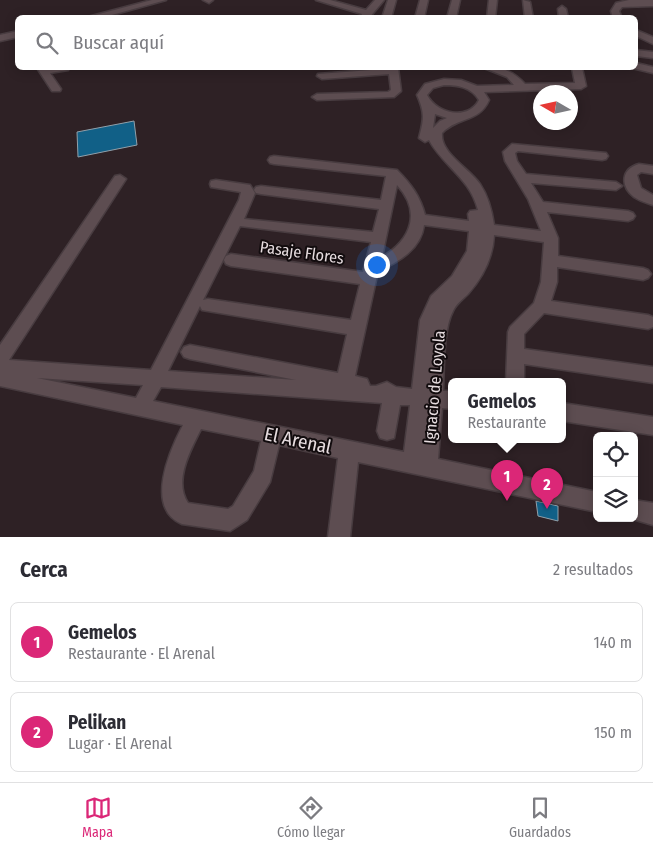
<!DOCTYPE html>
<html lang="es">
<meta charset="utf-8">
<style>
:root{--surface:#fff;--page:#f7f7f7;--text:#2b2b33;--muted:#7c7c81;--line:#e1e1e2;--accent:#db2777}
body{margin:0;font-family:"Fira Sans Condensed",sans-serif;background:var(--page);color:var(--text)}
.controls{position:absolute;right:15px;bottom:15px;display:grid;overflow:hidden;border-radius:8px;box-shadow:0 2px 12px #0003}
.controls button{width:45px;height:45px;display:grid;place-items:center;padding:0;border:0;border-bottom:1px solid var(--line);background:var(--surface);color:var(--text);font:25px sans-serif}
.compass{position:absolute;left:533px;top:85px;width:45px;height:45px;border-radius:50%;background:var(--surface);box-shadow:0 2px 12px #0003;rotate:279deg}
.you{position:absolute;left:376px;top:264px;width:18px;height:18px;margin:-12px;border:4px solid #fff;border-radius:50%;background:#1a73e8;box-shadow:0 0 0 8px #1a73e833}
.badge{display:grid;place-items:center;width:32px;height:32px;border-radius:50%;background:var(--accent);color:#fff;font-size:16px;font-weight:700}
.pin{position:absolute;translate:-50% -41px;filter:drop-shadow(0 1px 2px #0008)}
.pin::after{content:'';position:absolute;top:26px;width:18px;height:15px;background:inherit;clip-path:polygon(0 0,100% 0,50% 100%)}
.popup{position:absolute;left:448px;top:378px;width:118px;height:65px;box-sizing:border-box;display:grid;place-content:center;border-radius:8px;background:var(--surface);filter:drop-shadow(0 1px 4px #0005);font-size:16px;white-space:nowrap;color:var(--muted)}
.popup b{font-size:19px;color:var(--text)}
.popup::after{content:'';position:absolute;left:50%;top:100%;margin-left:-10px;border:10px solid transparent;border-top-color:var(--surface)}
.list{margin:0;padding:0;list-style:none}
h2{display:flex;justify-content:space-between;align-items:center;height:65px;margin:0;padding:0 20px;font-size:21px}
h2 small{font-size:16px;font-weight:400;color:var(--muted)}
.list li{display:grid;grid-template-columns:32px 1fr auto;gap:15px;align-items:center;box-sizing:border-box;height:80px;margin:0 10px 10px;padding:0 10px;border:1px solid var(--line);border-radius:8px}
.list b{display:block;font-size:19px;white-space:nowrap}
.list p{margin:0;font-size:16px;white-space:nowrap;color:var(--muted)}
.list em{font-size:16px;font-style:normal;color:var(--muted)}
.icon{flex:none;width:28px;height:28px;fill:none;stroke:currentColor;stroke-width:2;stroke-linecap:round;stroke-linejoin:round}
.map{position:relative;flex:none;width:653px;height:537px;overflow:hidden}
.search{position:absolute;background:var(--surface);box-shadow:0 2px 12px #0003;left:15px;right:15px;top:15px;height:55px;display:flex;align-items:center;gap:12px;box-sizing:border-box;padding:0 18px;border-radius:8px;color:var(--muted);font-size:19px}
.sheet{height:245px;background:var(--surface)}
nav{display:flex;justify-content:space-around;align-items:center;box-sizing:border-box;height:70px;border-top:1px solid var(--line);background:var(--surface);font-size:14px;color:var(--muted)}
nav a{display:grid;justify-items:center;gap:2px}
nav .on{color:var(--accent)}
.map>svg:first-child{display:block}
</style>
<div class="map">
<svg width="653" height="537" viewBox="0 0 653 537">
<rect width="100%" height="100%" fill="#2e2125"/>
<path fill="#116087" stroke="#91a0aa" d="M134 121 137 145 78 157 77 132Z
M536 501 558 506V521L538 516Z"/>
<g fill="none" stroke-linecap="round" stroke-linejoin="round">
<defs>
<path id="minor" d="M152 0H166L101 18H84Z
M203 0H213L209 3Z
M316 0H330L366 10 375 0H384L369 18H360L362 14Z
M388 0H396L391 18H382Z
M420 0H428L424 18H415Z
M452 0H460L456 18H447Z
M489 0H497L495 18H487Z
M523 0 530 2 533 18H525Z
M629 0H653V6L622 7 619 11 622 18H613L611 11 616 3Z
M562 6 566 9 568 18H559L558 9Z
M636 30 653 37V44L636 36Z
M18 31V37L0 41V35Z
M636 50 653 52V58L636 56Z
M636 63 653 67V73L632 68H636Z
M37 68H69L68 70 50 73 61 89 60 91H52Z
M398 68 401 91 394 97 317 100 312 97 317 94 388 92 391 90 389 74 322 79 317 76 318 74Z
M484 68C501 66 513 71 525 84L575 83 572 68H582L586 86 581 89 484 92 489 100C479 123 458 116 442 133 440 153 469 168 480 184 488 196 492 211 494 225L541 231 528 199 505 161 503 152 512 144 606 153 608 156 606 159 602 160 518 151 515 153 517 161 526 174 616 182 622 186 616 190 531 183 543 202 628 211 633 213 635 216 633 219 628 221 547 212 558 238V256L643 268 648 270 651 274 648 278 643 280 557 267V282L551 301 648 315 653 317V327L648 329 544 313 524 334V349L653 367V383L524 364V382H506L508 332 510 327 534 303 541 282 544 242 494 235C493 257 483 277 468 294 463 299 456 304 453 311 443 329 444 370 443 391H452V409L442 408 438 459 597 492V512L358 462 350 537H328L338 458 279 445 270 482 247 520 230 531 182 524C144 508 170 450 183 425L0 386V345L115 176 120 175 126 179 9 360 151 370 239 200 241 192 211 187 210 184 211 181 216 180 250 185 255 193 244 219 373 232 379 209 261 194 256 193 254 190 256 187 261 186 381 200 386 176 274 164 270 163 268 160 270 157 274 156 397 170C411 184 420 196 425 215L469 221 468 214 470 211 478 210C470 178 444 167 429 140L425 142 419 138C424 119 425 113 417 95L425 84 444 79 461 80 477 86 514 85 507 77ZM444 85C458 85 471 87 479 100 468 121 437 114 427 95L433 88ZM435 114 447 118 440 121 433 128ZM397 185C422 212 411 240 382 257ZM424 225 469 231 467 251 452 276 431 296 420 320 412 389 396 387 387 382 376 386H370L367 379 355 376 378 271C399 262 421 249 424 225ZM240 226 371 242 363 272 231 254 226 256 224 260 226 264 231 266 360 284 351 320 208 299 203 300ZM200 306 202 310 208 311 347 334 338 373 190 345 184 347 181 352 184 357 190 359 296 380 168 371ZM37 378 143 385 136 398ZM161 387 382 403 377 431 380 438 387 440 394 438 400 405H410L404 452 153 401ZM201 429 261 441 254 471 233 506 228 509 188 503C173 481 191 449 201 429Z
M639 164 653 166V174L641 172 637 175 641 188 653 195V205C647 203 640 201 634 197 620 186 621 169 639 164Z
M562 403 653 417V435L562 421Z
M634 500 653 503V525L629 518H634Z"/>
</defs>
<use href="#minor" stroke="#483c40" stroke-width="3"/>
<use href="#minor" fill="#5d4d51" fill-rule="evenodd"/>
</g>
<g text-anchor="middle" stroke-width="4" stroke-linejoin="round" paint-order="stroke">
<g font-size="16" fill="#e6dcdf" stroke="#120c0e">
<text transform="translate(302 252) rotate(8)" y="6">Pasaje Flores</text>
<text transform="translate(434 387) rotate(-85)" y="6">Ignacio de Loyola</text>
</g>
<g font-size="19" fill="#e6dcdf" stroke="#120c0e">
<text transform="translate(298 440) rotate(12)" y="7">El Arenal</text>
</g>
</g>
</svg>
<div class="controls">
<button><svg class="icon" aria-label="locate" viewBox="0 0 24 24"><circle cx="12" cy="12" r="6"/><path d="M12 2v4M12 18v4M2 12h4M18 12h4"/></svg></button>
<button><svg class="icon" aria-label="layers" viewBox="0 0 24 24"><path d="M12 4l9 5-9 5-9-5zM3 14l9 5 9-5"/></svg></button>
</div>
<svg class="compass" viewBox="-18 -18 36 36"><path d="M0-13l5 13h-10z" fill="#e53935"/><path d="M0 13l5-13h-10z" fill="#7c7c81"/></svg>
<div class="you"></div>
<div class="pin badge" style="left:507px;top:501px">1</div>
<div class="popup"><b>Gemelos</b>Restaurante</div>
<div class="pin badge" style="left:547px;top:509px">2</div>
<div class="search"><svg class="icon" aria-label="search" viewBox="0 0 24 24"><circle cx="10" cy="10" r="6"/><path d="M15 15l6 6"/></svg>Buscar aquí</div>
</div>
<section class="sheet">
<h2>Cerca<small>2 resultados</small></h2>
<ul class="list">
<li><span class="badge">1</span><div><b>Gemelos</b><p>Restaurante · El Arenal</p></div><em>140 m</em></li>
<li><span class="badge">2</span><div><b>Pelikan</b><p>Lugar · El Arenal</p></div><em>150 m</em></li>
</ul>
</section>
<nav>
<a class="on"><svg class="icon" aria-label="map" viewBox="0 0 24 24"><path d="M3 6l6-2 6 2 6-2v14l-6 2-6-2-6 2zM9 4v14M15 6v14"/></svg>Mapa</a>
<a><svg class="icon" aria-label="directions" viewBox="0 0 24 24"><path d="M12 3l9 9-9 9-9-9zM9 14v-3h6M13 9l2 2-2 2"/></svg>Cómo llegar</a>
<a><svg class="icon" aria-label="saved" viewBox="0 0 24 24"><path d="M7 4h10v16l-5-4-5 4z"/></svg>Guardados</a>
</nav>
